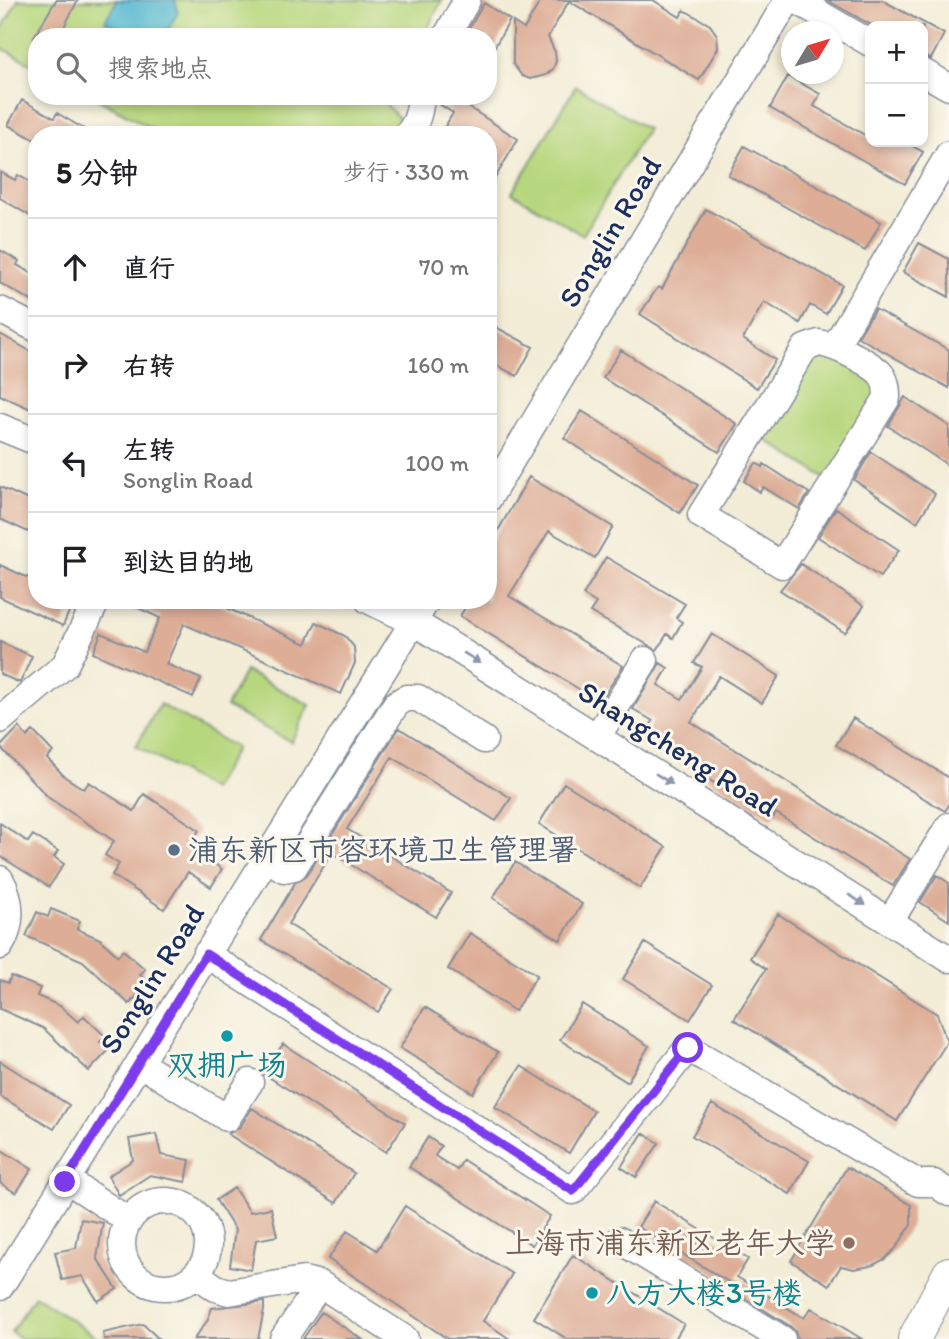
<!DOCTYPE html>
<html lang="zh">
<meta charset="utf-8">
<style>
:root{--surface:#fff;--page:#f6f6f6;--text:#202124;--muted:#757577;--line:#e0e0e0}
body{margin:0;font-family:Itim,"LXGW WenKai TC",sans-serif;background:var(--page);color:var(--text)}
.controls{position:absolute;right:21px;top:21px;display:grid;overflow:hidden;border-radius:14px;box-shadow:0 4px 10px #0003}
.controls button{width:63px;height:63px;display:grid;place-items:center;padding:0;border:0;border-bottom:2px solid var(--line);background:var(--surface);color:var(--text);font:35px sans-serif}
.compass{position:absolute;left:781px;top:21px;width:63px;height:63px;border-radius:50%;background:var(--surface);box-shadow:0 4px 10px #0003;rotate:52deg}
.stop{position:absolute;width:21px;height:21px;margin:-16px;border:5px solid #7c3aed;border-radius:50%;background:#fff}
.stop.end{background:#7c3aed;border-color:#fff;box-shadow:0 2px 7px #0008}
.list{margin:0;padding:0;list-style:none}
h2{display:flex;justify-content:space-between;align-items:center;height:91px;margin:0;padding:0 28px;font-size:30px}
h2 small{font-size:23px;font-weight:400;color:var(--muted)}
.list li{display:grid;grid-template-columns:46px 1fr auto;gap:21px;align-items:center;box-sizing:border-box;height:98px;padding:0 28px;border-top:2px solid var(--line)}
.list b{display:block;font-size:26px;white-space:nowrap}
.list p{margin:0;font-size:23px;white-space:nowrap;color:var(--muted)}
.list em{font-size:23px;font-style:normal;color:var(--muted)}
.icon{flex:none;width:38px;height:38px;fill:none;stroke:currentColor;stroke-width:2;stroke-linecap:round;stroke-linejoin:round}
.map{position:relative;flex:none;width:949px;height:1339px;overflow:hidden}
.search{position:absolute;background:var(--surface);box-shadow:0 4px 10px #0003;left:28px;top:28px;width:469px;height:77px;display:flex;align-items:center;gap:18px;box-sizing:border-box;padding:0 24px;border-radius:28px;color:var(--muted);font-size:26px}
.panel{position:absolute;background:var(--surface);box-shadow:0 4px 10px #0003;left:28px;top:126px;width:469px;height:483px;border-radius:28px}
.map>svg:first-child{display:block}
</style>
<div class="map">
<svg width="949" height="1339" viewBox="0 0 949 1339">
<rect width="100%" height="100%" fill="#fbf7ec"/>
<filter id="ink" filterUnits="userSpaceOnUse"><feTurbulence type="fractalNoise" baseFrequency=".0143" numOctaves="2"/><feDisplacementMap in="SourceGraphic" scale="14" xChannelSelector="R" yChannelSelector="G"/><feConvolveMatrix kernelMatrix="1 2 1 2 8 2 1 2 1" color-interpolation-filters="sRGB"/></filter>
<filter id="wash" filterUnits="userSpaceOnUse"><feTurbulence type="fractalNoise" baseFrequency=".00686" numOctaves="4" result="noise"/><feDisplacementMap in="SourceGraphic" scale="28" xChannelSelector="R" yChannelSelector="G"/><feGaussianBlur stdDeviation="1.57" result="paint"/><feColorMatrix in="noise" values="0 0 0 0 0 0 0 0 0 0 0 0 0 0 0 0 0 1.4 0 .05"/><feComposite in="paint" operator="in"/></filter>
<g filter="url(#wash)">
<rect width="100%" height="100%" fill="#f3edd7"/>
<path fill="#b7d77e" stroke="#69836e" stroke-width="2" d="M18 0H442L423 37H37V67L0 47V32Z
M576 86 647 129 583 235 512 193Z
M92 96H392L387 106 411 130 406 135H164Z
M819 343 887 385 834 483 753 432Z
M245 671 310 705 291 742 226 707Z
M160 704 236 748 212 790 136 746Z
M35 1296 98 1338 97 1339H21L11 1332Z"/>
<path fill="#52b8d0" stroke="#367497" stroke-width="2" d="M117 0H175L178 12 164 37H134L105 21Z"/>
<g id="blocks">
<path fill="#ddad96" d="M56 0H78L59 37H34Z
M541 0H653L680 17 684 10 710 25 717 35 718 48 699 80 569 1 548 37 555 52 556 61 553 69 546 75 530 79 522 76 513 64V22L524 29Z
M827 0H882L944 34 931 59 923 56V26H873Z
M484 3 510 20 488 58V37H464Z
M788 76 820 94 814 106 870 138V142H905L923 152 905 184 770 108Z
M437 96H466L462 103 518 139 488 190V135H440L453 113 436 102Z
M22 100 54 118 57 113 94 135H37V141L8 125Z
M744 146 881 222 865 251 728 175Z
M0 172 15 180 18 175 37 186V220L0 198Z
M706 209 842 285 826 314 810 305 800 323 764 302 743 339 775 360 757 388 640 314 658 287 662 289Z
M919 243 949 259V297L903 272Z
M0 250 19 261 17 265 37 276V304L0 283Z
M875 309 949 350V388L858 337Z
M488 323 533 347 517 376 488 361Z
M0 334 37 355V412L0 395Z
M621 350 737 424 719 452 603 378Z
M905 397 949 426V466L888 426Z
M582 411 698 485 680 513 564 438Z
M871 452 935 494 917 522 854 480Z
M756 463 763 467 764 464 809 493 799 509 763 487 760 492 744 481Z
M529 477 613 527 595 558 549 531 509 596 623 666 600 702 460 616 470 600H488V548Z
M0 487 37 504V536L0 519Z
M836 508 899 550 880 577 818 537Z
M606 557 685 604 676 618 682 622 673 638 667 634 657 650 590 612 596 603 583 595Z
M801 564 864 606 845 633 780 590Z
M0 565 37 582V600H74L63 626 0 597Z
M121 600H209L306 644 316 622 345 636 354 647 355 663 341 694 184 624 166 664 201 679 193 697 93 653 101 633 144 652 160 618Z
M712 634 779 676 762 703 719 676 691 722 910 859 893 886 776 813 772 819 642 738 653 721 633 709 660 663 668 668 658 685 682 699 702 667 694 663Z
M0 642 32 656 20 683 0 674Z
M853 718 949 778V805L945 811 836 745Z
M19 727 27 737 33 731 53 752 47 758 65 777 84 789 89 782 134 811 144 794 199 830 189 847 222 869 211 887 188 872 164 909 112 875 119 864 105 855 114 841 49 798 0 747Z
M399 728 511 798 496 821 392 757 347 829 451 893 436 917 332 853 288 924 393 989 378 1012 261 940 295 883 307 875Z
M564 783 666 847 640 888 539 824Z
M0 823 28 842 33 835 58 851 54 857 64 864 49 887 0 856Z
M515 862 582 904 560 940 493 898Z
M937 875 949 883V921L920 902Z
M51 909 80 921 77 929 100 939 118 956 123 950 145 969 140 975 149 983 129 1004 83 961 26 936 37 912 48 917Z
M778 914 937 1014 947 1042 897 1121 734 1019 766 969 750 958Z
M470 933 537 975 515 1011 448 969Z
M645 943 712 985 690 1020 623 979Z
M11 976 40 988 37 996 60 1006 78 1022 84 1016 105 1036 100 1042 109 1050 89 1071 43 1028 0 1009V980L8 983Z
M582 1004 649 1046 627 1082 560 1040Z
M425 1007 498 1052 473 1093 400 1048Z
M283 1044 405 1123 386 1152 264 1074Z
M0 1061 69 1105 54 1129 0 1096Z
M521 1066 594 1111 569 1153 495 1107Z
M712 1104 809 1161 790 1194 692 1136Z
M252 1108 354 1173 336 1203 228 1134 240 1127Z
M643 1133 659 1143 636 1177 621 1167Z
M156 1134 161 1155 190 1160 186 1182 150 1175 119 1195 108 1176 133 1160 129 1139Z
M428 1137 441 1146 435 1156 457 1170 463 1160 550 1216 532 1245 409 1167Z
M0 1149 32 1169 16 1193 0 1183Z
M847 1167 911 1205V1225L896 1248 885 1259 871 1266 854 1269 841 1266 829 1285 791 1261Z
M234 1188 250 1212 271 1208 277 1236 256 1240 251 1270 230 1266 235 1230 216 1200Z
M654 1201 748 1259 737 1277 804 1318 811 1308 862 1339H798L795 1331 790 1326 727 1287 730 1283 638 1227Z
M405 1206 512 1274 483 1321 510 1339H448L328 1259 347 1231 377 1250Z
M81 1219 103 1223 97 1258 117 1289 98 1301 82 1276 62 1280 55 1252 76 1248Z
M573 1255 684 1324 675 1339H567L534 1318Z
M264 1302V1310L258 1339H194L207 1321 212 1308Z
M321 1312 339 1324 362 1339H303Z
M143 1324 159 1339H104L103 1333Z"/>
</g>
</g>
<g filter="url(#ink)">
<use href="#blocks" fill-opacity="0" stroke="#878e9a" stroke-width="2"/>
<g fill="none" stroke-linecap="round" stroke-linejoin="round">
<defs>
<path id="minor" d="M796 0 870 43
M446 37 467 0
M923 72 949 87
M406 135C417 126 420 110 421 96
M0 310 37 329
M819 343C837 346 865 360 879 372 886 379 887 388 887 398L782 565 701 515 805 348Z
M835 346 949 154
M0 427 37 442
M488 499 788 0
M368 600 414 622 949 959
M0 720 65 665 97 600
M597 737 645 660
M267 858 284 869 294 867 396 704 406 698H418L484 740
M0 879C12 899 13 926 0 946
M890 921 949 826
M206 954 573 1191 688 1048 918 1183H934L949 1193
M139 1063 227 1118 250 1082
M67 1180 129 1221
M122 1244a43 43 0 1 1 86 0a43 43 0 1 1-86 0Z
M619 1240 782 1339
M196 1274 216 1288 229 1292 304 1280 320 1284 405 1339
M0 1287 427 600
M283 1339 320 1284"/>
<path id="major" d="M914 1339 949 1273"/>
</defs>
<use href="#minor" stroke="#878e9a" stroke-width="29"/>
<use href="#major" stroke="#878e9a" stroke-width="34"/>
<use href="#minor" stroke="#fff" stroke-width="26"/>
<use href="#major" stroke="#fff" stroke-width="32"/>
</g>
<defs><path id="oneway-solid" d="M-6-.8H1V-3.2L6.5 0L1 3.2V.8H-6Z" transform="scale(1.75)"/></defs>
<g fill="#8d97ae">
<use href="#oneway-solid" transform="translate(472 658) rotate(32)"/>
<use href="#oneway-solid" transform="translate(664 779) rotate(32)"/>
<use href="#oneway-solid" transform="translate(857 900) rotate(32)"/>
</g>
</g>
<g fill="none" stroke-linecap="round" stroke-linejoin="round" filter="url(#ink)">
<path stroke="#7c3aed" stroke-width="9" d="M65 1182 206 954 573 1191 688 1048"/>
</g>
<circle fill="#5c6f8a" stroke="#fbf7ec" stroke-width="2.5" cx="174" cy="850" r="7"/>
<g fill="#0f9aa8" stroke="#fbf7ec" stroke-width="2.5">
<circle cx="227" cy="1036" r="7"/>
<circle cx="592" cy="1293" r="7"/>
</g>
<circle fill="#8d6e63" stroke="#fbf7ec" stroke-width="2.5" cx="849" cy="1243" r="7"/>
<g text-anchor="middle" stroke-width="6" stroke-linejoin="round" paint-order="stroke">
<g font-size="30" fill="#1b2f5e" stroke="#fbf7ec">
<text transform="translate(610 232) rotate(-59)" y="10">Songlin Road</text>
<text transform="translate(678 749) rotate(32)" y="10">Shangcheng Road</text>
<text transform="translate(152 979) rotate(-58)" y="10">Songlin Road</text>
</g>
<g font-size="30" fill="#4e5e75" stroke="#fbf7ec" text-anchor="start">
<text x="188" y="860">浦东新区市容环境卫生管理署</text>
</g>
<g font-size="30" fill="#0d838f" stroke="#fbf7ec">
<text x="227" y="1075">双拥广场</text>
<text x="606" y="1303" text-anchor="start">八方大楼3号楼</text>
</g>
<g font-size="30" fill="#785e54" stroke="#fbf7ec" text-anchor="end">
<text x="835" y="1253">上海市浦东新区老年大学</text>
</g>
</g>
</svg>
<div class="controls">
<button>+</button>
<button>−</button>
</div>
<svg class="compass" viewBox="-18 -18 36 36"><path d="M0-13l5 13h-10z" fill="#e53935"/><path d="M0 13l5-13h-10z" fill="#757577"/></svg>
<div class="stop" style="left:688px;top:1048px"></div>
<div class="stop end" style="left:65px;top:1182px"></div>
<div class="search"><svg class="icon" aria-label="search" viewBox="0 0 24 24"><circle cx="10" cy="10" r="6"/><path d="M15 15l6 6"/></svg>搜索地点</div>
<section class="panel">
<h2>5 分钟<small>步行 · 330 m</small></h2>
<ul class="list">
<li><svg class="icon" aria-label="ahead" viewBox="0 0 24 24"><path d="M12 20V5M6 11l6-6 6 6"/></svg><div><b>直行</b></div><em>70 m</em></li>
<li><svg class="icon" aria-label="right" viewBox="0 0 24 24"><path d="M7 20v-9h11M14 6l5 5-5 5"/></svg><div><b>右转</b></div><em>160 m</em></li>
<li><svg class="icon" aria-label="left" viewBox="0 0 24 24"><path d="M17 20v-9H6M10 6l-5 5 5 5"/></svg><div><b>左转</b><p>Songlin Road</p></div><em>100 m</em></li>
<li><svg class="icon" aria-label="arrive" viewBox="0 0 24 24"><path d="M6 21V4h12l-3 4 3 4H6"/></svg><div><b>到达目的地</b></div></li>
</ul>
</section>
</div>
